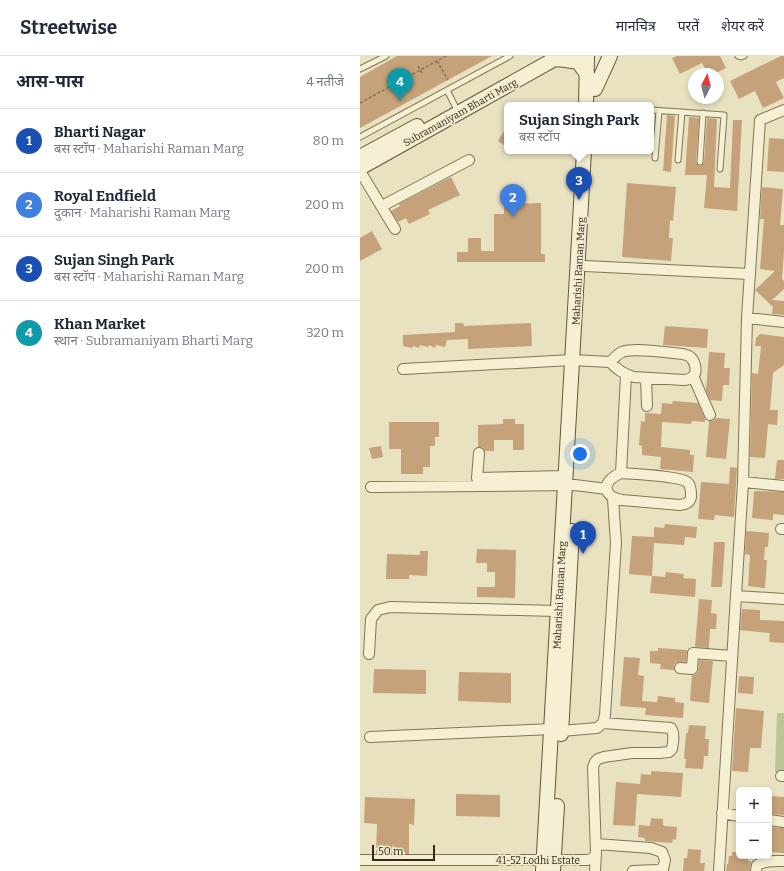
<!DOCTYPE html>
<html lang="hi">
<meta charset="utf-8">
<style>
:root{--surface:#fff;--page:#f2f2f3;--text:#1f2937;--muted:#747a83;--line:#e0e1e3;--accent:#ea580c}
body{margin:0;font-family:Bitter,"Noto Sans Devanagari",serif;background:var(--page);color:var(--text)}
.controls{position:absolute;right:12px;bottom:12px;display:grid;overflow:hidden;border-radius:6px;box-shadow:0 2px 6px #0003}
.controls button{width:36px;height:36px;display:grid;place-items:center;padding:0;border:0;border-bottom:1px solid var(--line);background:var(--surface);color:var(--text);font:20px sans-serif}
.compass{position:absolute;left:328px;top:12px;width:36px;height:36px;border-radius:50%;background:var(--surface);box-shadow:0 2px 6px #0003;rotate:6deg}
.scale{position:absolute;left:12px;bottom:10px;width:63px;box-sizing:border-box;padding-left:4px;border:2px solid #322a1d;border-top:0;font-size:11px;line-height:14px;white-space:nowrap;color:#322a1d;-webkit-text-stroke:3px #f2eccf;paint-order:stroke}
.you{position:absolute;left:220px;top:398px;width:14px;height:14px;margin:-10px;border:3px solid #fff;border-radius:50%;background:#1a73e8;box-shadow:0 0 0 6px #1a73e833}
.badge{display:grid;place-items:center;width:26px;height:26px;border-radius:50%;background:var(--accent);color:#fff;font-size:13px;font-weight:700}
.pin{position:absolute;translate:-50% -33px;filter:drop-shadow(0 1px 2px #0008)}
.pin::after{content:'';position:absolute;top:21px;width:14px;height:12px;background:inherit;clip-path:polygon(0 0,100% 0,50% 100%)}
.popup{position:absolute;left:144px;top:46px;width:150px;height:52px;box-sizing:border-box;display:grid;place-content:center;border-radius:6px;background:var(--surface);filter:drop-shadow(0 1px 3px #0005);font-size:13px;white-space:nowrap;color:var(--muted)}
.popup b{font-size:15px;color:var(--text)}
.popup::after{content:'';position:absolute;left:50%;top:100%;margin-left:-8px;border:8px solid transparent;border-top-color:var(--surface)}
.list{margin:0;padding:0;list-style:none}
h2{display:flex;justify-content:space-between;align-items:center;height:52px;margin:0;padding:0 16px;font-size:17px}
h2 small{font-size:13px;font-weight:400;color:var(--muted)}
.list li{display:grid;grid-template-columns:26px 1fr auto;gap:12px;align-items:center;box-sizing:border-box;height:64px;padding:0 16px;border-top:1px solid var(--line)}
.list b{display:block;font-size:15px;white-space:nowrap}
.list p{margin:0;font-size:13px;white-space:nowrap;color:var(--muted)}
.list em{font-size:13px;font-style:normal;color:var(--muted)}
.map{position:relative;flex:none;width:424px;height:815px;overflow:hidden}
header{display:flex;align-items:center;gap:24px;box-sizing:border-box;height:56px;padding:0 20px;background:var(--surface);border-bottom:1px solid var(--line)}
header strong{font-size:19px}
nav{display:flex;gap:22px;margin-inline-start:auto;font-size:14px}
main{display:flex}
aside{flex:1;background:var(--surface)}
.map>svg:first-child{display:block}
</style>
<header>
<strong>Streetwise</strong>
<nav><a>मानचित्र</a><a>परतें</a><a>शेयर करें</a></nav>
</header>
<main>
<aside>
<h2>आस-पास<small>4 नतीजे</small></h2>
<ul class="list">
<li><span class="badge" style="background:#1a4fb4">1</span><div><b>Bharti Nagar</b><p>बस स्टॉप · Maharishi Raman Marg</p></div><em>80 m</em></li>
<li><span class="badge" style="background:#3f7fe0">2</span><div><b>Royal Endfield</b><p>दुकान · Maharishi Raman Marg</p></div><em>200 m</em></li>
<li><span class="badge" style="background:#1a4fb4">3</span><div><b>Sujan Singh Park</b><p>बस स्टॉप · Maharishi Raman Marg</p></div><em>200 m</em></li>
<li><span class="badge" style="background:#0f9aa8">4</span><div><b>Khan Market</b><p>स्थान · Subramaniyam Bharti Marg</p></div><em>320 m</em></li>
</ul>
</aside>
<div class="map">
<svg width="424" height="815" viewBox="0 0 424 815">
<rect width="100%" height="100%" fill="#e9e2c1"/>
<path fill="#bac696" d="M417 657H424V716H415Z"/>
<path fill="#c5a279" d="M37 0H132L0 72V21Z
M317 0H360L366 12 354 18H348L342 7 320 18 312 2Z
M421 0H424V22L416 26 424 42 403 52 395 35 379 43 370 25Z
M307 59 315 60 311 116 303 115Z
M329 61 339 62 336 106 338 109 340 110 343 108 344 106 347 62 357 63 354 131 370 132 373 64H382L377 155 344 152 347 119H325Z
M147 70V91L138 85Z
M409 82 424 83V116L407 115Z
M91 121 100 139 68 154 70 158 49 168 46 162 38 166 31 155 40 150 39 148Z
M267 127 316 131 313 165 310 164 309 182H313L311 205 262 201Z
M402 131 423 133 420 169H424V195L422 223 424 225V233L412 244 424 245V259L412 258 413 251 395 234 415 215 400 213 404 163H400Z
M181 147V198H185V206H97V196H108V182H121V195H134V158H144V148Z
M12 175 22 193 0 205V182Z
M95 267H103L104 270 171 267 172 290 108 293V283L87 284 85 291 76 289 75 292 69 289 68 291 60 289 59 292 53 290 52 292 43 290V279L95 276Z
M305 270 348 273 347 292 303 289Z
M400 278 424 281V309L413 317 410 354H418L417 369 408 368 405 402 390 401 392 317 398 318 401 290H395L396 282Z
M349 296 365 297 364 312H370L369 329H363L362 345 350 344 346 334Z
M313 345 338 347 345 363V366L332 365 331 368 302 366 301 391 330 394V399H334L333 416 300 413 301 401 282 399V390L279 389 281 365 285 366V357L301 358 302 347 312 348Z
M356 362 370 363 366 403 346 401 349 365H353Z
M143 363H155V368H164V394H153V384H134V395H125L122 391H118V369L143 368Z
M29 366H79V381H75V390H70V411H63V418H41V393H29Z
M21 390 23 401 12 403 9 392Z
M417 404H424V423H415Z
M370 411 377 412 374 461 355 459 354 464 338 463 341 426 369 428Z
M394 435 424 436V459L413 458V464L392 462Z
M305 468 337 471 336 482 325 481 324 489 294 487 292 520 305 521 306 516 324 518 323 522 336 523 335 541 290 537 292 520 269 518 272 480 294 481V471L304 472Z
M386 475 409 477 408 491H405L404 504H407L405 532 388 530 390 499 385 498Z
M354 486H365L362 531H351Z
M117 493 156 494 155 542 117 541V531H135V516H127V507H116Z
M60 495H68L67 520 49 519V523H26L27 498 60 499Z
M339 543 352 544 351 557 357 558 356 573H350L349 592 335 591Z
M382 553 400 554V564L424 565V587L409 586 410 577 380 574Z
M298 592 327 594 326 606H317L314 609V614L300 613 301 608 290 607V595H298Z
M264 601 280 602 278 619 284 620 282 645 297 646 298 640 315 642V646L324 647 323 662 285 659 286 652 260 650Z
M339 604 353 605 349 647 330 645 332 619H335L338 616Z
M14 613 66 614V638L13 637Z
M99 616 151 617V647L98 645Z
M379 620 394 621 393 638 378 637Z
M376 652 404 655 401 692H390L388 716 372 715Z
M329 669 346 670 345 683H349L348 700H344L343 713 325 712 326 703H324L326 677H328Z
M291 715 323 717 321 741 277 738 275 770 253 769 256 726 280 728 281 718 291 719Z
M96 738 140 739V761L96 760Z
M409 740 424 741V759L409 758Z
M5 741 55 743 54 769 49 768V798H16L17 768 4 767Z
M291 762 303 763V769H304V770L317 771 316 784 313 783 312 787 285 785V782L278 781 279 769 290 770Z
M410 771 424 772V797L409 796Z
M328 793 341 794 340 807H345L344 815H323L324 802H327Z
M372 796H379V800H388V805H391L390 815H366L367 808H368L369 800H372Z"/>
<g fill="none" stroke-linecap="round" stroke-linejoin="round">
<defs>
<path id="lane" d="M378 0 381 1 384 0
M0 13 26 0
M87 34 98 56
M291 54 364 59 360 113
M0 81 150 0
M295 102 299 55
M318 104 322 56
M340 106 343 57"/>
<path id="street" d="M0 115 35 173
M22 150 109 104
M225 210 390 218
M387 262 424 266
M43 313 212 304 250 306C257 313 263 318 274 321L324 324C327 324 330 323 333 321 338 315 335 304 329 300 327 299 325 299 323 298 308 297 276 291 262 296 257 298 254 303 250 306
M333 320 350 359
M286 322 287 350
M119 397 117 422 206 420
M261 417C273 418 319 420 327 426 331 429 331 436 331 441 330 447 326 448 320 449L262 444C240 440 243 424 261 417Z
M261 417 266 319
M383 426 424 430
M11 431 215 429 247 433
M421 473H424
M376 540 424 543
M9 598 11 563 18 554 30 551 197 555
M320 612 332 613 333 597 372 600
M201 675 237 672 243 667 245 659 256 487 253 443
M10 681 191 673
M421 720H424
M362 757 379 760
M409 764 424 766
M236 788 291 792 302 796 305 804 303 813 296 814 273 815
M0 804H227C232 803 234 802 236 797L233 711 235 706 238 703 244 701 272 697H299L309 696 312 693C313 687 315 678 311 672L243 667
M235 815 236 797
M359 815 383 426 387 262 400 64 424 54
M396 815 397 809C406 804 415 805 424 805"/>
<path id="secondary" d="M194 3 206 4 218 6 227 18
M235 33 250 0
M226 49 227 0
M0 101 57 70
M0 112 200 0
M201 678 212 475
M183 815 224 95
M193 815 197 750"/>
</defs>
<use href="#lane" stroke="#81745a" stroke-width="7"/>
<use href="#street" stroke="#81745a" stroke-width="12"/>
<use href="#secondary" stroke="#63553d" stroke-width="16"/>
<path stroke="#81745a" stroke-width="1.5" stroke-dasharray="3 2" stroke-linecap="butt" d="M77 5 88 24
M58 10 62 17
M0 47 86 0"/>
<use href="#lane" stroke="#f5efd3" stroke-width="5"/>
<use href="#street" stroke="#f5efd3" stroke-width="10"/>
<use href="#secondary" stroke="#f5efd3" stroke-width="14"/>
</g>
<g text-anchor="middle" stroke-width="3.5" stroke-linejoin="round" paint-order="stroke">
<g font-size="10" fill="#322a1d" stroke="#f2eccf">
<text transform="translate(100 56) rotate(-29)" y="4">Subramaniyam Bharti Marg</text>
<text transform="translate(218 215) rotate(-87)" y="4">Maharishi Raman Marg</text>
<text transform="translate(199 539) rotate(-87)" y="4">Maharishi Raman Marg</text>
<text x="178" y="808">41-52 Lodhi Estate</text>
</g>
</g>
</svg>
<div class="controls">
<button>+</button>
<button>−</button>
</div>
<svg class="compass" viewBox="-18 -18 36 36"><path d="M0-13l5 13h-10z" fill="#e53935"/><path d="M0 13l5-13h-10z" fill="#747a83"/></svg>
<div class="scale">50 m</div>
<div class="you"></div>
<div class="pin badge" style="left:223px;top:498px;background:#1a4fb4">1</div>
<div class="pin badge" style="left:153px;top:161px;background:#3f7fe0">2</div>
<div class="pin badge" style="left:219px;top:144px;background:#1a4fb4">3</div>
<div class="popup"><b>Sujan Singh Park</b>बस स्टॉप</div>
<div class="pin badge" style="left:40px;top:45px;background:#0f9aa8">4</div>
</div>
</main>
